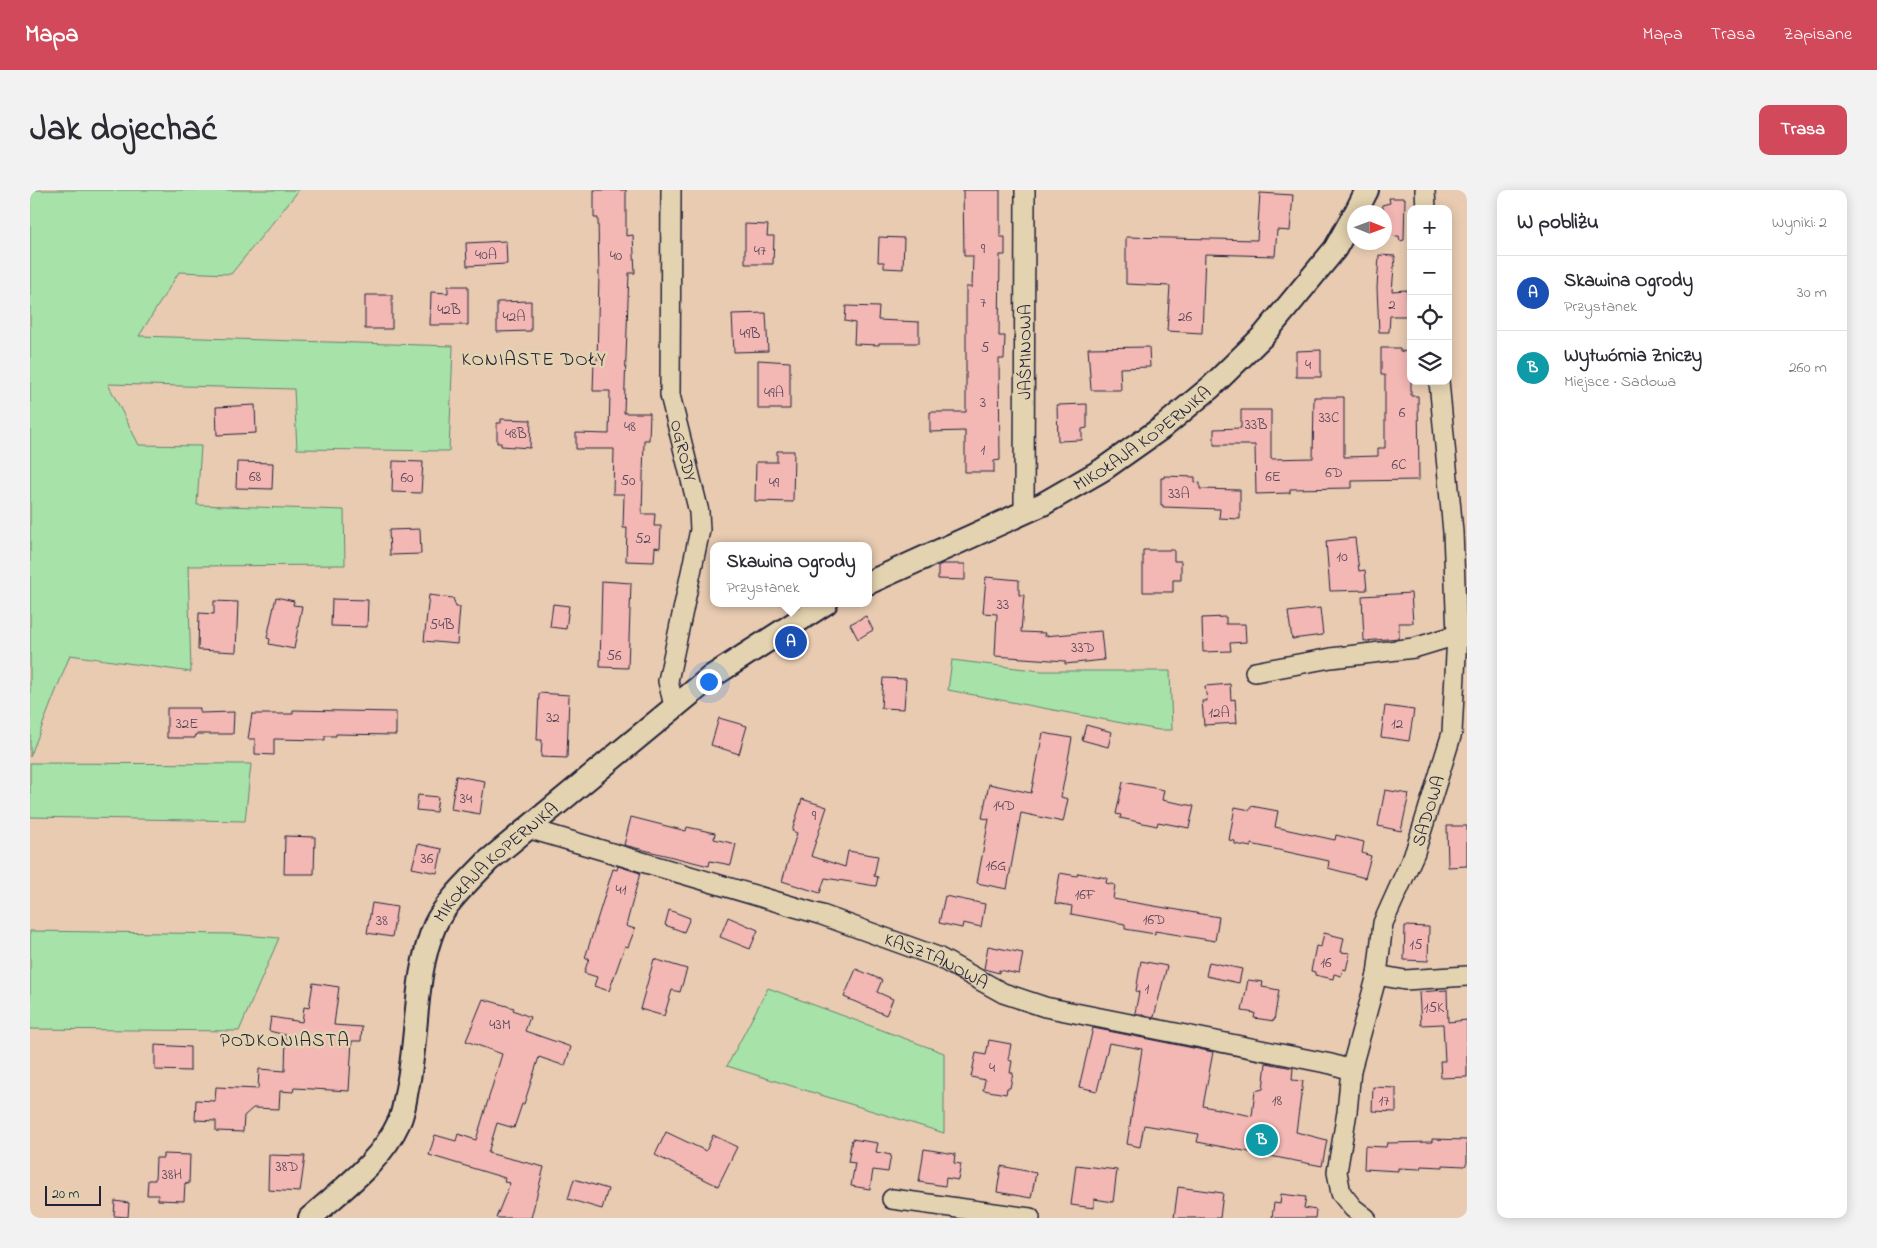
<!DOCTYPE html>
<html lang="pl">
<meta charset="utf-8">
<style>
:root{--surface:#fff;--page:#f2f2f3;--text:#2b2b33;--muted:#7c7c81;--line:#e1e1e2;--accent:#d1495b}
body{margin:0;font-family:"Indie Flower",sans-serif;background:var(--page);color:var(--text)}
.controls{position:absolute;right:15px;top:15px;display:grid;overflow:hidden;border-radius:10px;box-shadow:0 2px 12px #0003}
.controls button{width:45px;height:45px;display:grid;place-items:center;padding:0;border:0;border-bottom:1px solid var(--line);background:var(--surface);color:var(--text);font:25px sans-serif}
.compass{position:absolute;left:1317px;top:15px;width:45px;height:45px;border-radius:50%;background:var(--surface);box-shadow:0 2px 12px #0003;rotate:91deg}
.scale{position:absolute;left:15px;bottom:12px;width:56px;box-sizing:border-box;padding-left:5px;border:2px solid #22223b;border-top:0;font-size:14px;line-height:18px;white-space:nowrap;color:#22223b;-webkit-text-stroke:4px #e4d3b0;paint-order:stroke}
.you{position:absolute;left:678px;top:491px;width:18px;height:18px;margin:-12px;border:4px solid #fff;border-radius:50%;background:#1a73e8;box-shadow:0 0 0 8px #1a73e833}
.badge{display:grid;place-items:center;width:32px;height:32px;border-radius:50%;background:var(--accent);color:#fff;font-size:16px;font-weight:700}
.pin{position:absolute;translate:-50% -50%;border:2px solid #fff;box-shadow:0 1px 5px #0006}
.popup{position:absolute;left:680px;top:352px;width:162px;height:65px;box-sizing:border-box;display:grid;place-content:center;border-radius:10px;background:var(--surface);filter:drop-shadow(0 1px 4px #0005);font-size:16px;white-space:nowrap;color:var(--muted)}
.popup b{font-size:19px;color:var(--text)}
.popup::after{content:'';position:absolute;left:50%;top:100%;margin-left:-10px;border:10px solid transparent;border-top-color:var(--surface)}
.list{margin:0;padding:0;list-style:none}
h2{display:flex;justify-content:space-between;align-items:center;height:65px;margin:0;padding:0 20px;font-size:21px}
h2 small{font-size:16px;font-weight:400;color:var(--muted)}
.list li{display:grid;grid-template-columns:32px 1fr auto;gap:15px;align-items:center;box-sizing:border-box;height:75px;padding:0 20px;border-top:1px solid var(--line)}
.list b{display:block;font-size:19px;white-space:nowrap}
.list p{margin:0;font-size:16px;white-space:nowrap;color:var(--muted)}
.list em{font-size:16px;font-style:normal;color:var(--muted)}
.icon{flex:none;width:28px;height:28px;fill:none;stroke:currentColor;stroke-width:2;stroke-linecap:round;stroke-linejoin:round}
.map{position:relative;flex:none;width:1437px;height:1028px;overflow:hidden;border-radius:10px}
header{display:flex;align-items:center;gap:30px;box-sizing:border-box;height:70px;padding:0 25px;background:var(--accent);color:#fff}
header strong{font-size:24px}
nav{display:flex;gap:28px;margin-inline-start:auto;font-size:18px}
.intro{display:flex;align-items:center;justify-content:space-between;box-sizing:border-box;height:120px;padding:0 30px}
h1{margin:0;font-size:35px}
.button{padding:12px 22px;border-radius:10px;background:var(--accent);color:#fff;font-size:18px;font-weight:700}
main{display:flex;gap:30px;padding:0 30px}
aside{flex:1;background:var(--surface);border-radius:10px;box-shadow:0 2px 12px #0003}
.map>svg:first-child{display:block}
</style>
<header>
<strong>Mapa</strong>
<nav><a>Mapa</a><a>Trasa</a><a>Zapisane</a></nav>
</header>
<div class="intro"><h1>Jak dojechać</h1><a class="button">Trasa</a></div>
<main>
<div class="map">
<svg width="1437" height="1028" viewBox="0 0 1437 1028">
<rect width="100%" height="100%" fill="#e8cbb1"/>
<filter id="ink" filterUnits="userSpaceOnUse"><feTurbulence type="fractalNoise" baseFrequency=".02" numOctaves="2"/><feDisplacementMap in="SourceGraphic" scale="10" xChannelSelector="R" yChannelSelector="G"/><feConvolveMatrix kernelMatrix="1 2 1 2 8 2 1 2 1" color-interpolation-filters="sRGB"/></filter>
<g filter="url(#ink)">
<path fill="#a7e2a8" stroke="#648272" d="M0 0H269L201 84 149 82 109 146 423 156 419 261 267 259 264 199 78 194 109 255 171 256 167 315 314 320 315 375 158 376 161 482 40 465 0 567Z
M922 470 1011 481H1140L1142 540H1129L918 500Z
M0 573 221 574 215 631 0 627Z
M0 741 202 744 249 748 209 841 0 839Z
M738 798 914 863V943L697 876Z"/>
<path fill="#f3b7b4" stroke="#22223b" d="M564 0H596V46L603 45 605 83H599L594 223H620L619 250H614L612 324H625L624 336H631L630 358 625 357 624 372 596 371 597 338H593L594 304H583L584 259H546V243L579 244 580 201H563L564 171 567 172 569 85 568 28H564Z
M933 0H970V45L971 47H975V65H970L969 146H975L974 169H969L970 270 964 271V282H935V241L900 242V222H936V97H942L943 66H934Z
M1230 3 1263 5 1260 41 1247 40 1245 66 1175 64 1172 143 1137 141 1140 96 1096 94V47L1227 50Z
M1359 8H1375L1374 50 1370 51 1369 46 1355 47V24L1352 15 1360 13Z
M715 34 738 35 737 46H744L743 74H715Z
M849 47 874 48 873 79 854 78V72H848Z
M476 51 477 74 437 76 436 53Z
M1349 65 1365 66 1362 101 1377 100V126H1360L1359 142H1349L1347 98Z
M418 96H438V135H400L401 102 418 103Z
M335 105H362V139H335Z
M501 111V141L467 142V112Z
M816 116 849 117 848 130 889 132V153H849V155L824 154 825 133 815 131Z
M736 123 738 161 704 162 702 124Z
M1119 157 1120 177 1090 178 1091 200H1061L1058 158Z
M1351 158H1370V161L1381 162V206H1388L1389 290 1322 291V298L1260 299V303L1226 304 1225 255H1184V239L1211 238V220H1241V269L1283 268 1284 207H1314V267L1348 266V258H1355V185H1351Z
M1291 160V187H1266V161Z
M728 170 760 172V219H728Z
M1057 214V238L1052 239V250L1028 251 1027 215Z
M225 215 226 243 187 245 186 217Z
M471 229 501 230 500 258 471 256V253H467V233H471Z
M747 261H764L763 312 725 311 726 272H747Z
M363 271 393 272 391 303 362 302Z
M207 272 243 273 242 299 206 298Z
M1134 286 1165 287V292L1170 293V299L1210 300V329L1189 328 1190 319 1133 317V315H1131V288H1134Z
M390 339 391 364 360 365 359 340Z
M1325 348 1329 381 1335 380 1337 400 1300 401 1296 351Z
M1113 360H1144V371H1151V390H1143V402H1113Z
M912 374H935V390L908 389V376Z
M956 387 989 390V405H994L991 442 1015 443 1014 446 1071 441 1074 470 1035 474V471L965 466 967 424 953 423Z
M572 391 601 393 598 478 570 477Z
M1381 403 1383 433H1369V448L1334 451 1332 406Z
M399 405 423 408 426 417H430L427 454 394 451Z
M246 407 264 411 263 415 272 416 264 459 239 454 240 449 237 448Z
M302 409 338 410 337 437 301 436Z
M184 411 208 412 206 462 168 460 169 423 184 424Z
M523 414 539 416 536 439 520 437Z
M1290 418 1293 445 1262 449 1258 422Z
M836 426 843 440 828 449 820 434Z
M1196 427V434H1215L1216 452 1200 453 1201 461 1173 462 1172 428Z
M853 488 876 489 874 519 851 518Z
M1200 494 1201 510 1205 509 1207 533 1174 535 1172 511H1177L1175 496Z
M509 503 539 505 537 568 511 567 512 550H507Z
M1355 516 1384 520 1379 551 1351 547Z
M137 518H170V523L204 522 203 544H166L165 548H137Z
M263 520 366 522V545L306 544V546H295V550L244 549V565L225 564V549H218L222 524H263Z
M689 528 717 536 709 564 681 555Z
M1056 535 1082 542 1078 557 1052 550Z
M1013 543 1042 548 1031 607 1038 609 1033 632 991 623 977 699 947 693 959 629 952 628 959 594 1001 603Z
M426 586 455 591 450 624 421 619Z
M1093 592 1134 600 1132 610 1164 616 1159 638 1128 632 1127 636 1090 628 1091 625 1086 624Z
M1355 600 1379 604 1371 641 1348 636Z
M388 605 408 607 406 622 386 620Z
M772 609 797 617 781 666 815 677 818 661 848 666 844 686 848 687 846 696 795 688 790 703 752 691 767 643 762 641Z
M1221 616 1248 621 1245 637 1305 650 1306 645 1334 652 1332 663 1341 666 1335 688 1298 678 1299 671 1221 654V657L1205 654V651L1199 650 1205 617 1220 620Z
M601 627 656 641 657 637 685 643 684 649 706 654 701 675 680 671 679 676 594 655Z
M1417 636H1437V676L1418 677Z
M255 646 285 647 284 684H254Z
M388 654 412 659 407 683 382 678Z
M588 676 610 683 596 736 605 739 598 757 595 756 579 801 564 796 567 787 554 783 559 768H555L583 679 587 680Z
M1030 683 1047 686 1048 683 1077 688 1076 693 1085 695 1083 709 1189 727 1185 751 1125 741V744L1095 739V734L1041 724 1042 716 1025 713Z
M915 706 955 714 951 737 933 733 932 738 909 733Z
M342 713 367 717 362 747 337 743Z
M639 720 660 728 654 742 635 735Z
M698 727 728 740 720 759 690 747Z
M1375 736 1399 737 1398 771 1374 770Z
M1294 743 1314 748 1311 762 1320 763 1316 780 1313 779 1311 786 1304 784 1303 789 1285 785V782L1281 781 1286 756 1291 757Z
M958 756 993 763 989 784 969 780V783L954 779Z
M624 769 657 779 650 802 642 800 634 826 610 819Z
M1111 771 1137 776 1124 827 1105 823 1109 802 1106 801Z
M1179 772 1212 779 1209 793 1176 786Z
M826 779 852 790 847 802 863 809 856 825 814 807Z
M1218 790 1233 792 1232 797 1249 800 1244 831 1224 828 1225 823 1212 821Z
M283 793 309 797 304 835 332 837 331 851H322L319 901 264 898 263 902 250 901 249 919 223 918 214 926 213 942 186 941V931L165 930 166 910 185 911 186 897 228 899 229 879 255 881 256 845 239 841 241 827 272 832 274 817 279 818Z
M1417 800 1418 832 1437 830V887L1411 888 1410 871H1415L1413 834 1391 835 1389 802Z
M453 809 484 818 483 820 500 827 495 841 541 857 535 876 509 867 494 914H492L484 938 467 933 458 963 514 977 501 1028H466L480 993 474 992 475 988 399 965 405 945 426 951 428 944 446 950 472 864 436 851Z
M1063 838 1183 862 1173 916 1222 926 1225 901 1233 899 1236 873 1263 878 1262 890 1273 891 1266 942 1297 950 1292 976 1167 952 1169 944 1114 935 1110 957 1097 954 1112 859 1079 853 1067 901 1049 897Z
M959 850 981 854 978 870 982 871 980 883H983L980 898H977L976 904 953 900 955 890 941 887 946 863 956 865Z
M125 855 160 857V881L125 880Z
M1343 897 1366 898V922L1342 921Z
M636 942 676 961 683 945 707 957 688 996 625 965Z
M822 949 848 953 846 962 861 965 858 982 843 980 840 999 821 996 825 973 818 972Z
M1402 949 1437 950V973L1435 976 1413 975V977L1391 976 1390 979 1368 978V981L1334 979 1335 956 1356 957 1357 953 1402 952Z
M894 959 925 964 924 973 931 974 928 990 916 988 915 996 889 992Z
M133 964 160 965 159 994 155 993 154 1011 128 1010V1005H117L118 990H125L126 968H133Z
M239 965 275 966 270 1002 238 1000Z
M1046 975 1087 980 1083 1012 1064 1009V1018L1041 1015Z
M971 976 1006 983 1001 1008 967 1002Z
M544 989 578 999 572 1019 538 1009Z
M1148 997 1193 1003 1190 1028H1144Z
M1251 1004 1276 1007 1274 1018 1286 1020 1285 1028H1242L1244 1013 1250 1014Z
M85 1011 99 1013 98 1027 84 1026Z"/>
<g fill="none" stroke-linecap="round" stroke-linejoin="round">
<defs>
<g id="minor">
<path id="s1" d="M641 0 640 205 669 322 670 340 638 491 644 516"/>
<path d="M1395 0 1396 19"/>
<path id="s2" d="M994 323 995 0"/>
<path d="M1225 482 1301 468 1384 458 1427 445"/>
<path id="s3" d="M497 638 792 725 908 767 973 803 1015 817 1301 874 1321 880"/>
<path d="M1347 785 1375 790 1437 786"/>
<path d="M862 1009 1000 1028"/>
<path id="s4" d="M1336 1028 1323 1018 1311 1003 1307 982 1317 922 1321 880 1347 785 1353 733 1385 662 1422 543 1427 445 1423 342 1409 191"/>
</g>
<g id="tertiary">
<path d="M1326 22 1337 0"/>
<path id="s5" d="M838 393 1013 314 1072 280 1133 237 1181 197 1234 145 1305 59 1324 25"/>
<path id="s6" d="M280 1028C312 999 351 972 369 932 374 922 375 909 377 899 389 845 383 786 405 735 415 713 441 689 458 671L681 487 796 413"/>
</g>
</defs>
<use href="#minor" stroke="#22223b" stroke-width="22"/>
<use href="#tertiary" stroke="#22223b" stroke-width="26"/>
<use href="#minor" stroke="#e4d3b0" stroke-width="19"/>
<use href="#tertiary" stroke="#e4d3b0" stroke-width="22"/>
</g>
</g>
<g text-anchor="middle" stroke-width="5" stroke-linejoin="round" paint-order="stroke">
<g font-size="15" fill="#564759">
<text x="953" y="63">9</text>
<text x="730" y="65">47</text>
<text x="456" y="69">40A</text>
<text x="586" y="70">40</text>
<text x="953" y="117">7</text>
<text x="1362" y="119">2</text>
<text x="419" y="124">42B</text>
<text x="484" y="131">42A</text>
<text x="1155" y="131">26</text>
<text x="720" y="148">49B</text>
<text x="955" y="162">5</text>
<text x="1278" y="179">4</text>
<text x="744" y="207">49A</text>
<text x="953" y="217">3</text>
<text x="1372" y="227">6</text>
<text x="1299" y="232">33C</text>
<text x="1226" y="239">33B</text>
<text x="600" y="241">48</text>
<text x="486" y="248">48B</text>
<text x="953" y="264">1</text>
<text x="1369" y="279">6C</text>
<text x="1304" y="287">6D</text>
<text x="225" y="291">68</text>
<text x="1243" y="291">6E</text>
<text x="377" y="292">60</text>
<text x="598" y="295">50</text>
<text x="744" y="297">49</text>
<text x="1149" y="308">33A</text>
<text x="613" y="353">52</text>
<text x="1312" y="371">10</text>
<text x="973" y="419">33</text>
<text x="412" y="439">54B</text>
<text x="1053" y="462">33D</text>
<text x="584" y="470">56</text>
<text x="1189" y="527">12A</text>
<text x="523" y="532">32</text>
<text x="157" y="538">32E</text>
<text x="1367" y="538">12</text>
<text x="436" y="613">34</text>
<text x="974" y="620">14D</text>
<text x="784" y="630">9</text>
<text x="397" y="673">36</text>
<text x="966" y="680">16G</text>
<text x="591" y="704">41</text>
<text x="1055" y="709">16F</text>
<text x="1124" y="734">16D</text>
<text x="352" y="735">38</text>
<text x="1386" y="759">15</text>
<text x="1296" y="777">16</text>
<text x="1117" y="803">1</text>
<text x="1404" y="822">15K</text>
<text x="470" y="839">43M</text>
<text x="962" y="882">4</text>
<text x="1247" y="915">18</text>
<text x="1354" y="915">17</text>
<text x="257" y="981">38D</text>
<text x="142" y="989">38H</text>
</g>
<g font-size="18" fill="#22223b" stroke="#e4d3b0">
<text dy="6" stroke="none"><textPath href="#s2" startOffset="161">JAŚMINOWA</textPath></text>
<text dy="6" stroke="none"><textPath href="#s5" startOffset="311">MIKOŁAJA KOPERNIKA</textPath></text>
<text dy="6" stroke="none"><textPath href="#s1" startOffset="262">OGRODY</textPath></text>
<text dy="6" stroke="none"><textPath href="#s4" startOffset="432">SADOWA</textPath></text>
<text dy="6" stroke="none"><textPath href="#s6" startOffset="421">MIKOŁAJA KOPERNIKA</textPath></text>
<text dy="6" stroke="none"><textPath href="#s3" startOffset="431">KASZTANOWA</textPath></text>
</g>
<g font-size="19" letter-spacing="1" fill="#22223b" stroke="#e4d3b0">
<text x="504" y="175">KONIASTE DOŁY</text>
<text x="255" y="856">PODKONIASTA</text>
</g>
</g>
</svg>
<div class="controls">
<button>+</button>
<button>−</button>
<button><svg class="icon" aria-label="locate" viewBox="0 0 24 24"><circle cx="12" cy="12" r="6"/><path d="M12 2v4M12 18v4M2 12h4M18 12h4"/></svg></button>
<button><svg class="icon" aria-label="layers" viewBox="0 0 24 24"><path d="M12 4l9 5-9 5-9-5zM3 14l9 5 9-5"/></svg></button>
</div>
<svg class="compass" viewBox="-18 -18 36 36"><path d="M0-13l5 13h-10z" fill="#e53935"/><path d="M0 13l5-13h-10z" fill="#7c7c81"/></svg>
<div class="scale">20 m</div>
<div class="you"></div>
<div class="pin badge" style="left:761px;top:452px;background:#1a4fb4">A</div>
<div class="popup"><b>Skawina Ogrody</b>Przystanek</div>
<div class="pin badge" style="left:1232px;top:950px;background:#0f9aa8">B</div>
</div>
<aside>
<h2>W pobliżu<small>Wyniki: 2</small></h2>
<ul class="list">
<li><span class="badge" style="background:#1a4fb4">A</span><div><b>Skawina Ogrody</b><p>Przystanek</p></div><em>30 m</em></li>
<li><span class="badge" style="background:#0f9aa8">B</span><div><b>Wytwórnia Zniczy</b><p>Miejsce · Sadowa</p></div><em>260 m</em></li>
</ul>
</aside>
</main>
